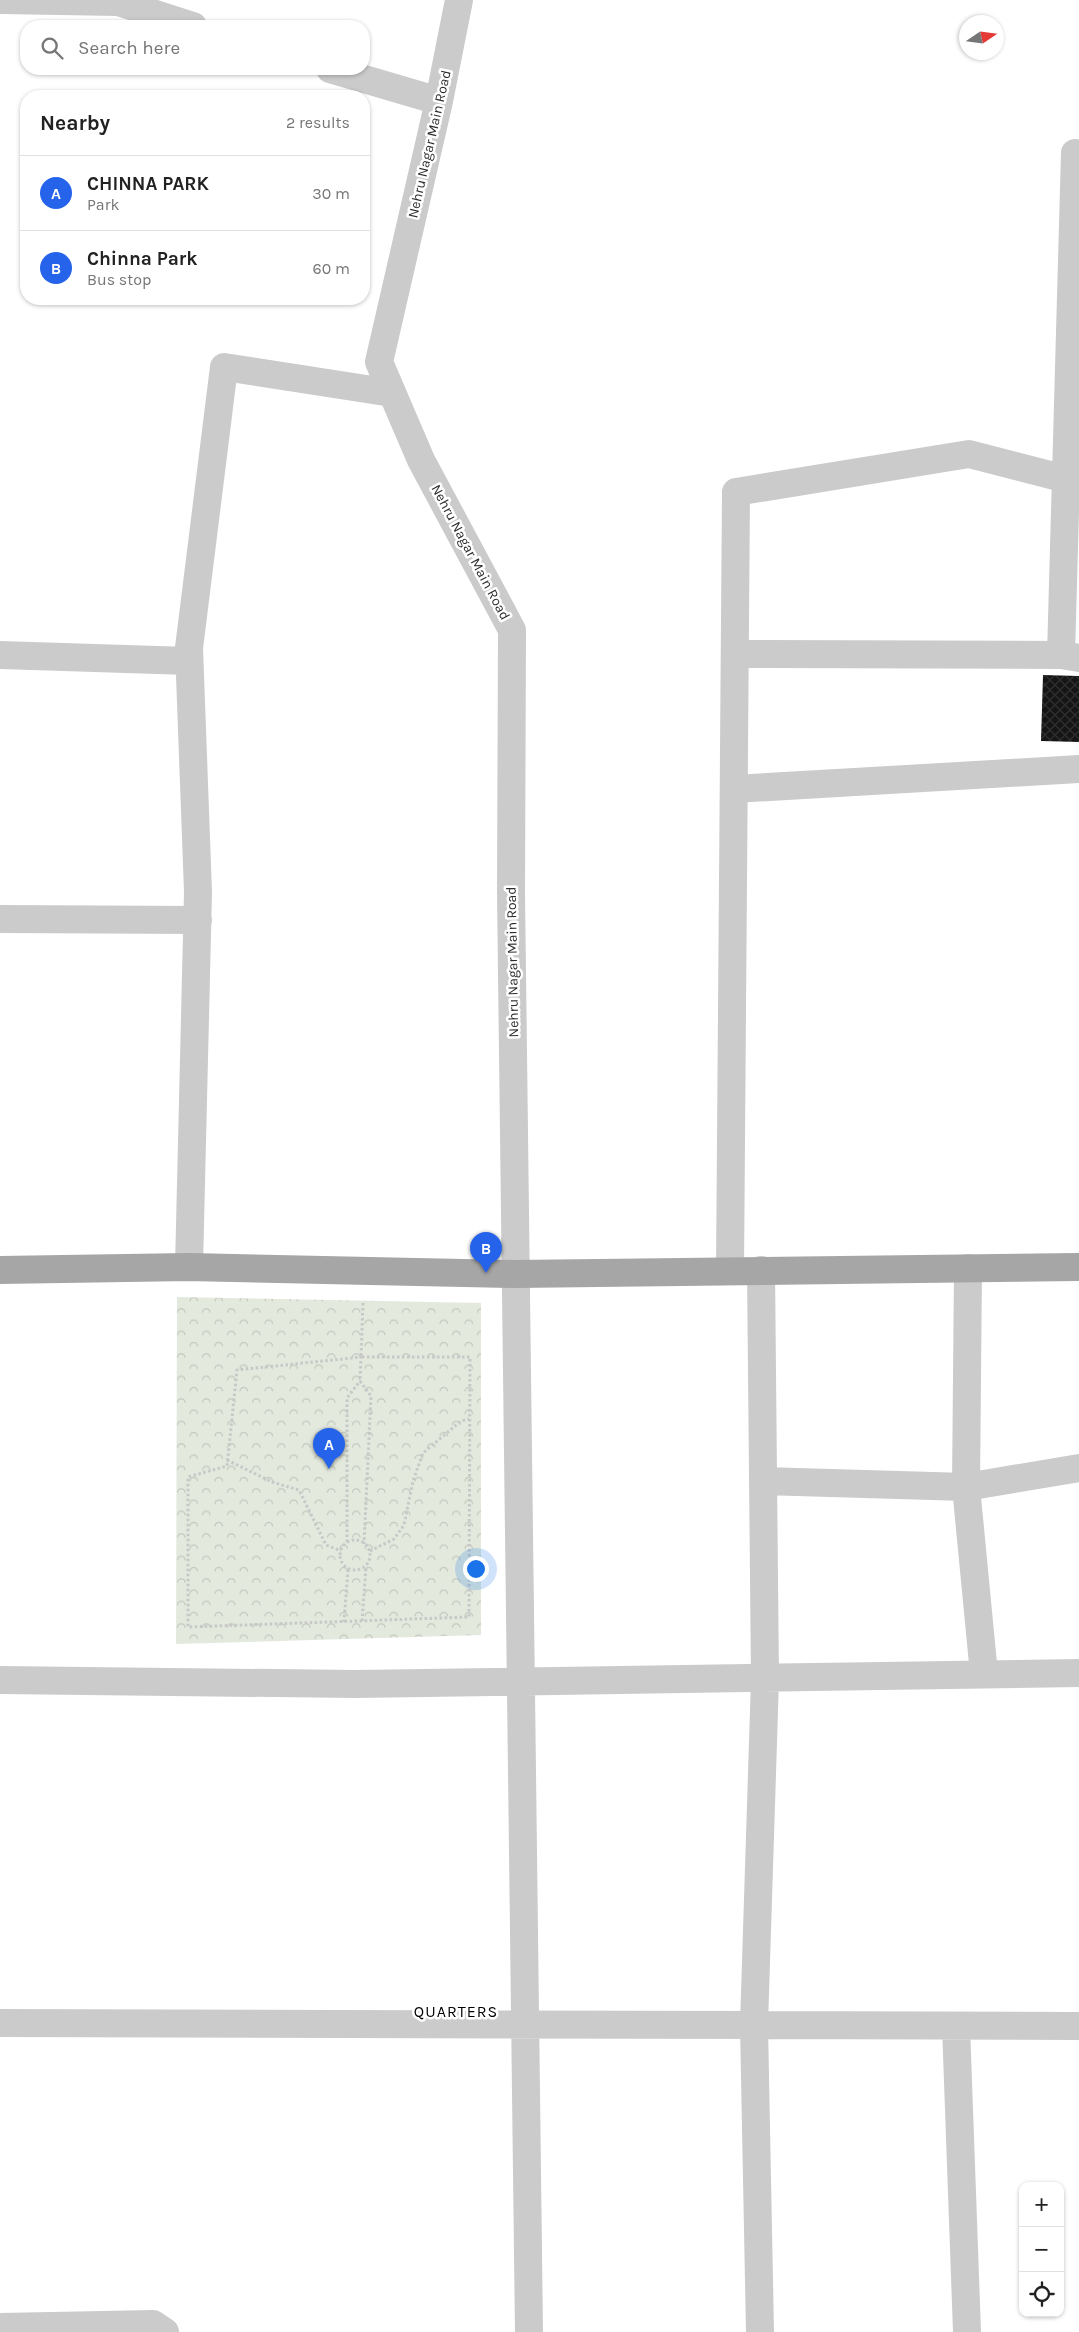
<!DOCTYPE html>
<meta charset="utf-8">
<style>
:root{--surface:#fff;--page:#f6f6f6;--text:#222;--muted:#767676;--line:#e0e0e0;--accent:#2563eb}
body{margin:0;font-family:Karla,sans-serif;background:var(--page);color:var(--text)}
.controls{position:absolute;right:15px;bottom:15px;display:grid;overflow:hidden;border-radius:10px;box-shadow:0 1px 4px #0004}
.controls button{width:45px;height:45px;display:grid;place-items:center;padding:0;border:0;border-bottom:1px solid var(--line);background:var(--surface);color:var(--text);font:25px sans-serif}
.compass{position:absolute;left:959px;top:15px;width:45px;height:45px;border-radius:50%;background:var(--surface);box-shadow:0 1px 4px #0004;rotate:77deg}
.you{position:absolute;left:475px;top:1568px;width:18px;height:18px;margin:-12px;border:4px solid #fff;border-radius:50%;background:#1a73e8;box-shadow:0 0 0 8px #1a73e833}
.badge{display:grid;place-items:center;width:32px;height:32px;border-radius:50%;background:var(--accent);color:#fff;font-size:16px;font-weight:700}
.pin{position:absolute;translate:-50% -41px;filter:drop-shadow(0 1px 2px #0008)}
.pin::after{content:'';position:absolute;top:26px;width:18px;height:15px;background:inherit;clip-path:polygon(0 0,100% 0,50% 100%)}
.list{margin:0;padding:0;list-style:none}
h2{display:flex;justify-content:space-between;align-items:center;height:65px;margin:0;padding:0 20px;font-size:21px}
h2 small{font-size:16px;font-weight:400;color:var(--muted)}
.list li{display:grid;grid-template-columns:32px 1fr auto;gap:15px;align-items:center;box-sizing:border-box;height:75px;padding:0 20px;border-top:1px solid var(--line)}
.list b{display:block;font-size:19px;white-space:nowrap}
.list p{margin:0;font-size:16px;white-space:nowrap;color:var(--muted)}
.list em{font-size:16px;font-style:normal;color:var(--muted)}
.icon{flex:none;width:28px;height:28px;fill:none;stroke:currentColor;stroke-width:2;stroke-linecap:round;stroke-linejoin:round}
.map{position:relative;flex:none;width:1079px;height:2332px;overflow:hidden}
.search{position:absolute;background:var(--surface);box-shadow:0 1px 4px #0004;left:20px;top:20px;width:350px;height:55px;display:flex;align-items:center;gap:12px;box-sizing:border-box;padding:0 18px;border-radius:20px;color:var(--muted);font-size:19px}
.panel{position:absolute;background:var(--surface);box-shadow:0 1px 4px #0004;left:20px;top:90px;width:350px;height:215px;border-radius:20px}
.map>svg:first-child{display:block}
</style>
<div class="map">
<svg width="1079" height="2332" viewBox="0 0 1079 2332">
<defs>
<pattern id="park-crowns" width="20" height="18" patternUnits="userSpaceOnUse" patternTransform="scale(1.25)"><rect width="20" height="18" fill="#e3e9dd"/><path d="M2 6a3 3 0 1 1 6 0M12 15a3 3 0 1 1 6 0" fill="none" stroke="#c3c8be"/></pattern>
<pattern id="building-cross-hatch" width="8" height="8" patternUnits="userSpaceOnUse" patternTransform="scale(1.25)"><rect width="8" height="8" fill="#151515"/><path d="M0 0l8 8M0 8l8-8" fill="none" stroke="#2f2f2f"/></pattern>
</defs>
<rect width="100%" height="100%" fill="#fff"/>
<path fill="url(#park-crowns)" d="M177 1297 481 1303V1635L176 1644Z"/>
<path fill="url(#building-cross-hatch)" d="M1043 675 1079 676V742L1041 741Z"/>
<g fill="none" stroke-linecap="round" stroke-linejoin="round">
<path stroke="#c8c8c8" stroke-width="3" stroke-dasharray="2.5 2.5" stroke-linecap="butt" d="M363 1303 361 1357H470L469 1617 188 1627V1477L227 1466 237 1370 361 1357 360 1381 371 1396 364 1544
M227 1460 272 1482 299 1490 326 1545 341 1551
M340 1555a15 15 0 1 1 30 0a15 15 0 1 1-30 0Z
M347 1542V1398L360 1381
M370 1551 394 1539 404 1525 413 1481 423 1453 461 1421 469 1419
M362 1621 366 1567
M344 1622 348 1569"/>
<path stroke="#cbcbcb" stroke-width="28" d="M0 0 118 2 193 26
M459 0 439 101 379 362 421 460 512 630 511 893 529 2332
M330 69 439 101
M1075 153 1061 655 1079 658
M735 654 1061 655
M0 655 189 661
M734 789 1079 769
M0 919 198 920
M189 1267 198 892 189 648 224 367 392 393
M968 1268 966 1487 984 1674
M730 1271 736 492 969 454 1066 479
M763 1481 966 1487 1079 1468
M0 1680 356 1684 1079 1673
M0 2023 1079 2026
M956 2026 967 2332
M0 2327 153 2324 165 2332
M760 2332 754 2025 765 1679 761 1270"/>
<path stroke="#a6a6a6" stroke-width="28" d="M0 1270 189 1267 515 1274 1079 1267"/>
</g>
<g text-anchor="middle" stroke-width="5" stroke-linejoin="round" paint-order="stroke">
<g font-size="14" fill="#2e2e2e" stroke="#fff">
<text transform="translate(429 144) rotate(-77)" y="5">Nehru Nagar Main Road</text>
<text transform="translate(471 552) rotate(62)" y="5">Nehru Nagar Main Road</text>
<text transform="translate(512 962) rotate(-91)" y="5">Nehru Nagar Main Road</text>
</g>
<g font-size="16" letter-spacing="1" fill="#000" stroke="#fff">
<text x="456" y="2017">QUARTERS</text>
</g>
</g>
</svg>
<div class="controls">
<button>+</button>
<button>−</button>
<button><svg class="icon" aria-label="locate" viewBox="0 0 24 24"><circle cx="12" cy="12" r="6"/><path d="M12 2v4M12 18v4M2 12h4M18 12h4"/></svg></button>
</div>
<svg class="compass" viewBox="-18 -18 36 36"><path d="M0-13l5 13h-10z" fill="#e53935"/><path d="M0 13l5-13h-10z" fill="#767676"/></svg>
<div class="you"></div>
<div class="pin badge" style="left:329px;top:1469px">A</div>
<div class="pin badge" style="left:486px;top:1273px">B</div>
<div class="search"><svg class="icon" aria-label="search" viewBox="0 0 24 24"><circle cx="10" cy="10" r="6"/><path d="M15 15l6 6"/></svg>Search here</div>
<section class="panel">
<h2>Nearby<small>2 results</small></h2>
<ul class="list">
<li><span class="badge">A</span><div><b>CHINNA PARK</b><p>Park</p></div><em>30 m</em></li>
<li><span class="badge">B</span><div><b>Chinna Park</b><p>Bus stop</p></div><em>60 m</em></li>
</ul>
</section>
</div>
